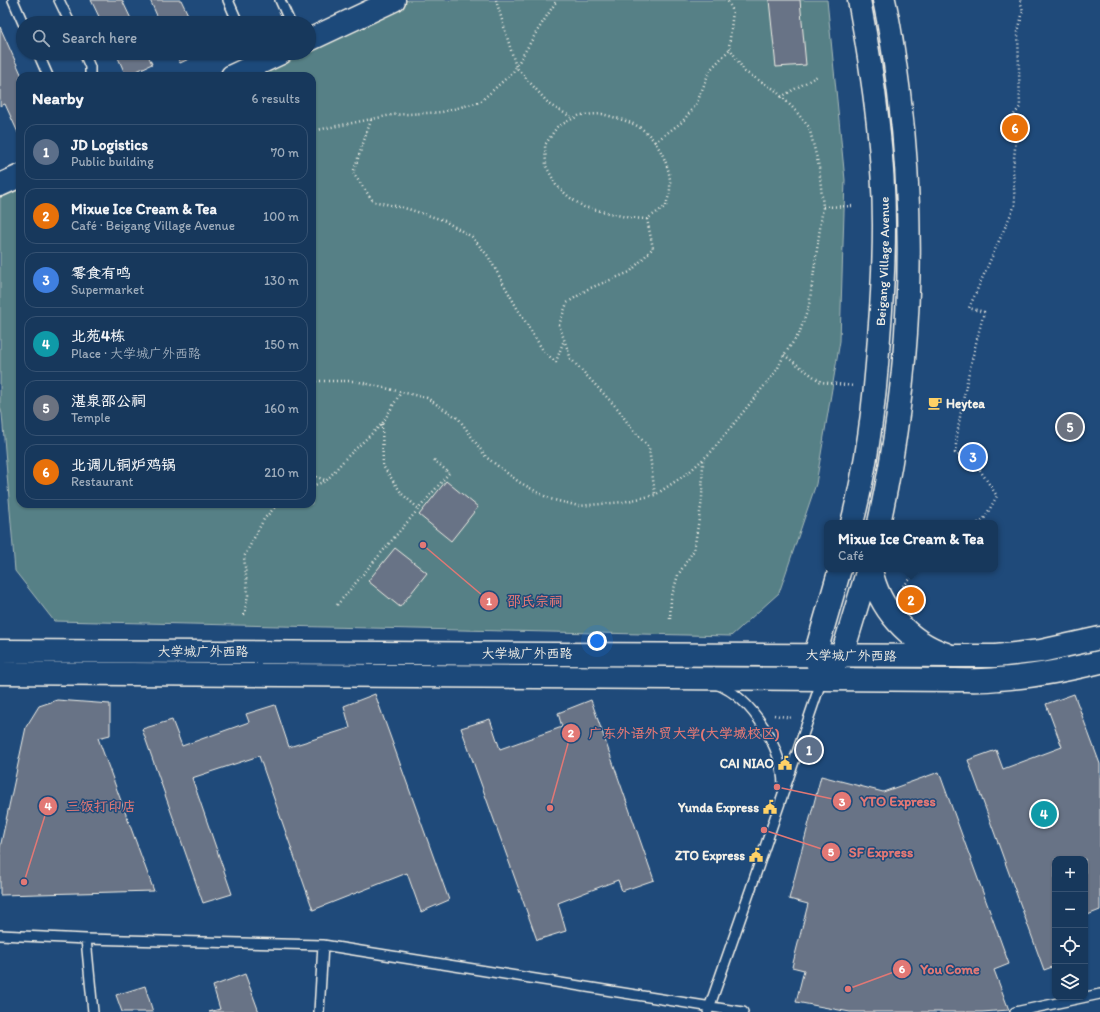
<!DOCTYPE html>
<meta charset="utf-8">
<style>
:root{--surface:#17385c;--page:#203f62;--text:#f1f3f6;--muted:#9eacbb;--line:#365272;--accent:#8c9099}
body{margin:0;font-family:Itim,"LXGW WenKai TC",sans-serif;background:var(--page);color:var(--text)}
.controls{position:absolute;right:12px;bottom:12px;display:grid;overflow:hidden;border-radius:8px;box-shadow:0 1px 3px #0004}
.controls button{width:36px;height:36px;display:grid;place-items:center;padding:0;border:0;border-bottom:1px solid var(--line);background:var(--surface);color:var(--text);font:20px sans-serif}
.you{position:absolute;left:597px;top:641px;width:14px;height:14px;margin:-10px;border:3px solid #fff;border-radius:50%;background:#1a73e8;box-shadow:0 0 0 6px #1a73e833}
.badge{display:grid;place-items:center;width:26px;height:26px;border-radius:50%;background:var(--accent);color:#fff;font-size:13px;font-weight:700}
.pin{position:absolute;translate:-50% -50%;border:2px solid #fff;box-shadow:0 1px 4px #0006}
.popup{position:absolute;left:824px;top:520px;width:174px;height:52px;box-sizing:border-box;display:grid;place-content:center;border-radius:8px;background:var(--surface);filter:drop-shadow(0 1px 3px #0005);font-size:13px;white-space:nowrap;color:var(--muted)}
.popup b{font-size:15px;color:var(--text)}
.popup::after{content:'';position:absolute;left:50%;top:100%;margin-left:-8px;border:8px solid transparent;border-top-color:var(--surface)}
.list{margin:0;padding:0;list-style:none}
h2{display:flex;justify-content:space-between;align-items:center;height:52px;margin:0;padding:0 16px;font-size:17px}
h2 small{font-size:13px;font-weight:400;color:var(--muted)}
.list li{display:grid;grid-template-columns:26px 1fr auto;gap:12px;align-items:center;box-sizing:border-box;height:56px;margin:0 8px 8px;padding:0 8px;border:1px solid var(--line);border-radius:12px}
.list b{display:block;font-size:15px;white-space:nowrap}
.list p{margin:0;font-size:13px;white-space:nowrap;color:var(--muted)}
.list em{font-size:13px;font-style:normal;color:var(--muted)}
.icon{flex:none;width:22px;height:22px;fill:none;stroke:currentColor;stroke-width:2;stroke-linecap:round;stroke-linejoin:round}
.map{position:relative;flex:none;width:1100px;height:1012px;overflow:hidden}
.search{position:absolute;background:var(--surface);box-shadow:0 1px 3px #0004;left:16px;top:16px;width:300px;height:44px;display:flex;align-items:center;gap:10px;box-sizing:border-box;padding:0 14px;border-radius:22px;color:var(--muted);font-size:15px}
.panel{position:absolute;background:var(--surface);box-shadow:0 1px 3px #0004;left:16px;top:72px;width:300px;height:436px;border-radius:12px}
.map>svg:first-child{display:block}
</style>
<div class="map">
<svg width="1100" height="1012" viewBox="0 0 1100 1012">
<rect width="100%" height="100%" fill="#1f4a7a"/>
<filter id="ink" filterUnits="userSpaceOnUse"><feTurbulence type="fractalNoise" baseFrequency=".025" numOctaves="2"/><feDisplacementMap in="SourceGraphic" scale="8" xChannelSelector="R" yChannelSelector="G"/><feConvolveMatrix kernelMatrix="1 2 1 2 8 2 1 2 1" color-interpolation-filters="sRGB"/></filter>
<g filter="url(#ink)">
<path fill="#578086" stroke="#a6b8b7" d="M408 0H827L845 180 840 341 816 484 779 593 731 636 54 621 15 571 2 414 0 407V191L20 181V504H312V76H245L294 53H309V46Z"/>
<path fill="#677386" stroke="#f4f1e8" d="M91 0H122L133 23H102Z
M150 0H181L192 23H157L158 18Z
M769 0H800L806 65 776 67Z
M0 27 22 76H20V137L5 104 0 106Z
M116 53H147L152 64 126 76Z
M175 53H202L180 63Z
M446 481 478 507 451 541 419 515Z
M395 548 427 573 400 607 368 581Z
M375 694 449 900 421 912 407 873 313 910 259 756 192 778 232 894 203 903 142 729 172 720 182 746 249 722 246 714 275 705 289 747 350 728 344 706Z
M1074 694 1100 764V910L1085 916V859H1055V966L1044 970 968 760 996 750 1003 769 1062 747 1046 704Z
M57 700 110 704V735L98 738 154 891 0 895V848L26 727 39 706Z
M591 700 654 880 622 891 618 880 558 903 566 931 537 940 461 728 490 719 500 749 562 727 558 713Z
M939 772 1009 964 994 970 1009 1010 982 1012H850L796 1002 804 970 792 967 808 904 789 899 821 776 883 792Z
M245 974 259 1012H209L220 1009 213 986Z
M145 986 153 1012H122L116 995Z"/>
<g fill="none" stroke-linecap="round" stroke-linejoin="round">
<defs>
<path id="lane" d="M13 0 23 23
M59 0 70 23
M228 0 238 23
M280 0 289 20 282 23
M38 53 48 76
M84 53 90 67V76
M716 684C753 698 784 750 783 789
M0 935 86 939 323 945 743 1012
M86 939 93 1012
M708 1011 750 891 822 679
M319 1012 323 945
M1015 1012 1100 994"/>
<g id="secondary">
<path d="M309 40 394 0"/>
<path d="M232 76 281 53"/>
<path d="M0 185 20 176"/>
<path id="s1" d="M852 523C868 462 875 400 879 337 882 300 884 263 884 225 884 150 873 74 859 0"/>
<path d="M879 523C910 383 917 234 899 93 895 62 891 30 884 0"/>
<path d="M871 569C878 608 909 642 946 654"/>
<path d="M0 651 955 656H996L1041 651 1100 638"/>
<path d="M833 665 842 655 868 569"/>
<path d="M819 668 815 655 840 569"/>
<path d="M0 673 955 680C969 680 984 681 998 679 1033 677 1067 670 1100 662"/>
</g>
</defs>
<use href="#lane" stroke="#f4f1e8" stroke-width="12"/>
<use href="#secondary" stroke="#f4f1e8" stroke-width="25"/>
<path stroke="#f4f1e8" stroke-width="2.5" stroke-dasharray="1 3" stroke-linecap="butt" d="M496 0 516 67 550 105 573 118
M781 97 819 75
M602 114C613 117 633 122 642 129 658 140 672 169 670 188 670 194 667 200 666 206L647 219 630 218 584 207 569 197 556 185 546 166 545 145 557 127 580 115Z
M371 120 353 173 373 201 408 209 443 220 472 237 488 256 517 308 544 352 556 362 564 340
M312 131 392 115 442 112 480 102 513 72 536 33 557 0
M655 142 682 122 696 105 710 70 730 49
M823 207 855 206
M647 219 653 248 630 272 588 289 567 303 559 325 571 359 618 409 629 425 649 448 655 495
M784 355 821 382 854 386
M312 381H355L427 398 459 419 486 457 519 482 550 499 579 506 623 502 655 495 688 473 711 452 777 370 784 355 799 334 809 306 823 207 819 167 809 127 794 109 774 89 745 72 729 47 733 11 727 0
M382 424 383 466 402 494 419 509
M312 475 325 480
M312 486 326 481 345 459 382 424 401 392
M978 523 984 519 997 496 974 461 955 453C960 405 972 358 984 312L969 308 1015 205 1013 169 1016 138 1013 127V116L1020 107 1018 32 1023 11 1020 0
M903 586 921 569
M337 605 449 473 432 458
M244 615 248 595 244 557 264 519 278 504
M670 619 671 599 678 575 694 550 702 500 703 460
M774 715 792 718"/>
<use href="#lane" stroke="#1f4a7a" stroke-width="9"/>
<use href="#secondary" stroke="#1f4a7a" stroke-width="22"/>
</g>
</g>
<defs>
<symbol id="cafe-bare" viewBox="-9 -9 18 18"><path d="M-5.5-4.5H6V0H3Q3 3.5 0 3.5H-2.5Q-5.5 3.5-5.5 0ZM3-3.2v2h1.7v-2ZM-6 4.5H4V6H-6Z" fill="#ffd166" stroke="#1f4a7a" stroke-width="2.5" paint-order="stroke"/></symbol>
<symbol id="civic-bare" viewBox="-9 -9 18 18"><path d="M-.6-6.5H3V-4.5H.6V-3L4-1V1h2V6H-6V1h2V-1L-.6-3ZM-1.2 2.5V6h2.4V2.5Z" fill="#ffd166" stroke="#1f4a7a" stroke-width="2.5" paint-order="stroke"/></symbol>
</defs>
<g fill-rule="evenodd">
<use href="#cafe-bare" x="925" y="393" width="20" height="20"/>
<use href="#civic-bare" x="775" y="753" width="20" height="20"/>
<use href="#civic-bare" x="760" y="797" width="20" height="20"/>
<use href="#civic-bare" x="746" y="845" width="20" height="20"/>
</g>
<g text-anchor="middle" stroke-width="3" stroke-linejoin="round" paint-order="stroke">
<g font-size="13" fill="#f4f1e8" stroke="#1f4a7a">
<text dy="5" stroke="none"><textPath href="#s1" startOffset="264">Beigang Village Avenue</textPath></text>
<text x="203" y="656">大学城广外西路</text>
<text x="527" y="658">大学城广外西路</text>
<text transform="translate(851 655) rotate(1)" y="5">大学城广外西路</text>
</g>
<g font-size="13" font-weight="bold" fill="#f4f1e8" stroke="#1f4a7a" text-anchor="end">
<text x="946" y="408" text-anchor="start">Heytea</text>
<text x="774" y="768">CAI NIAO</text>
<text x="759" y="812">Yunda Express</text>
<text x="745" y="860">ZTO Express</text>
</g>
</g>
<path fill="none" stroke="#e27875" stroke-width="1.5" d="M423 545L489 601M550 808L571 733M777 787L842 801M24 882L48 806M764 830L831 852M848 989L902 969"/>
<g fill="#e27875" stroke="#1f4a7a" stroke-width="1.5">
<circle cx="423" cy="545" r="4"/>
<circle cx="550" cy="808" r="4"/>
<circle cx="777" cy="787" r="4"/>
<circle cx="24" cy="882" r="4"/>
<circle cx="764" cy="830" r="4"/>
<circle cx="848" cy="989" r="4"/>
<circle cx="489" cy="601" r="10"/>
<circle cx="571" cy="733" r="10"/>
<circle cx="842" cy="801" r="10"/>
<circle cx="48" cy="806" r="10"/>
<circle cx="831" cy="852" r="10"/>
<circle cx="902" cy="969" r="10"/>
</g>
<g font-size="12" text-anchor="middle" font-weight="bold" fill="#fff">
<text x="489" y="605">1</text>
<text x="571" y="737">2</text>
<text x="842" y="806">3</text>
<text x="48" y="810">4</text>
<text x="831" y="856">5</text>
<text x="902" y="973">6</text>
</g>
<g font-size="14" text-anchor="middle" font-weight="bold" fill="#e27875" stroke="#1f4a7a" stroke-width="3" stroke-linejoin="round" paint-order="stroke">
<text x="535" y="606">邵氏宗祠</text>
<text x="684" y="738">广东外语外贸大学(大学城校区)</text>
<text x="898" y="806">YTO Express</text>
<text x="101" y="811">三饭打印店</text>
<text x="881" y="857">SF Express</text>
<text x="950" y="974">You Come</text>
</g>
</svg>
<div class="controls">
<button>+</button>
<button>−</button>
<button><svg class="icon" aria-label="locate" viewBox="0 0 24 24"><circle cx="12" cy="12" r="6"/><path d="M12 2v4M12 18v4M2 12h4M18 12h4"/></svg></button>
<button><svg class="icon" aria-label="layers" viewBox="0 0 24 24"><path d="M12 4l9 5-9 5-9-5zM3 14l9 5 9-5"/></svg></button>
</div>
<div class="you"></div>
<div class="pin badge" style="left:809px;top:750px;background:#5c6f8a">1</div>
<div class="pin badge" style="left:911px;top:600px;background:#e8710a">2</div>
<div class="popup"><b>Mixue Ice Cream &amp; Tea</b>Café</div>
<div class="pin badge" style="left:973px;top:457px;background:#3f7fe0">3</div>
<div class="pin badge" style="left:1044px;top:814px;background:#0f9aa8">4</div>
<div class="pin badge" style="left:1070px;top:427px;background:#6b7280">5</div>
<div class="pin badge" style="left:1015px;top:128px;background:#e8710a">6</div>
<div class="search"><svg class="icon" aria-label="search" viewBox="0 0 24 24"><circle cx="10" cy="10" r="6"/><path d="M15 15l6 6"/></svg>Search here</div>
<section class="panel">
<h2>Nearby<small>6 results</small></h2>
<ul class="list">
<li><span class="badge" style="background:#5c6f8a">1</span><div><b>JD Logistics</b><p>Public building</p></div><em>70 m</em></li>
<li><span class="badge" style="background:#e8710a">2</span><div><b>Mixue Ice Cream &amp; Tea</b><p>Café · Beigang Village Avenue</p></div><em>100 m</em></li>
<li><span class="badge" style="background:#3f7fe0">3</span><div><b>零食有鸣</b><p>Supermarket</p></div><em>130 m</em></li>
<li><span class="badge" style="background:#0f9aa8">4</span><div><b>北苑4栋</b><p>Place · 大学城广外西路</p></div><em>150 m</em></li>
<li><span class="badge" style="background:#6b7280">5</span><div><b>湛泉邵公祠</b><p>Temple</p></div><em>160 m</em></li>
<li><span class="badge" style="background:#e8710a">6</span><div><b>北调儿铜炉鸡锅</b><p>Restaurant</p></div><em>210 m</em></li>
</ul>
</section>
</div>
